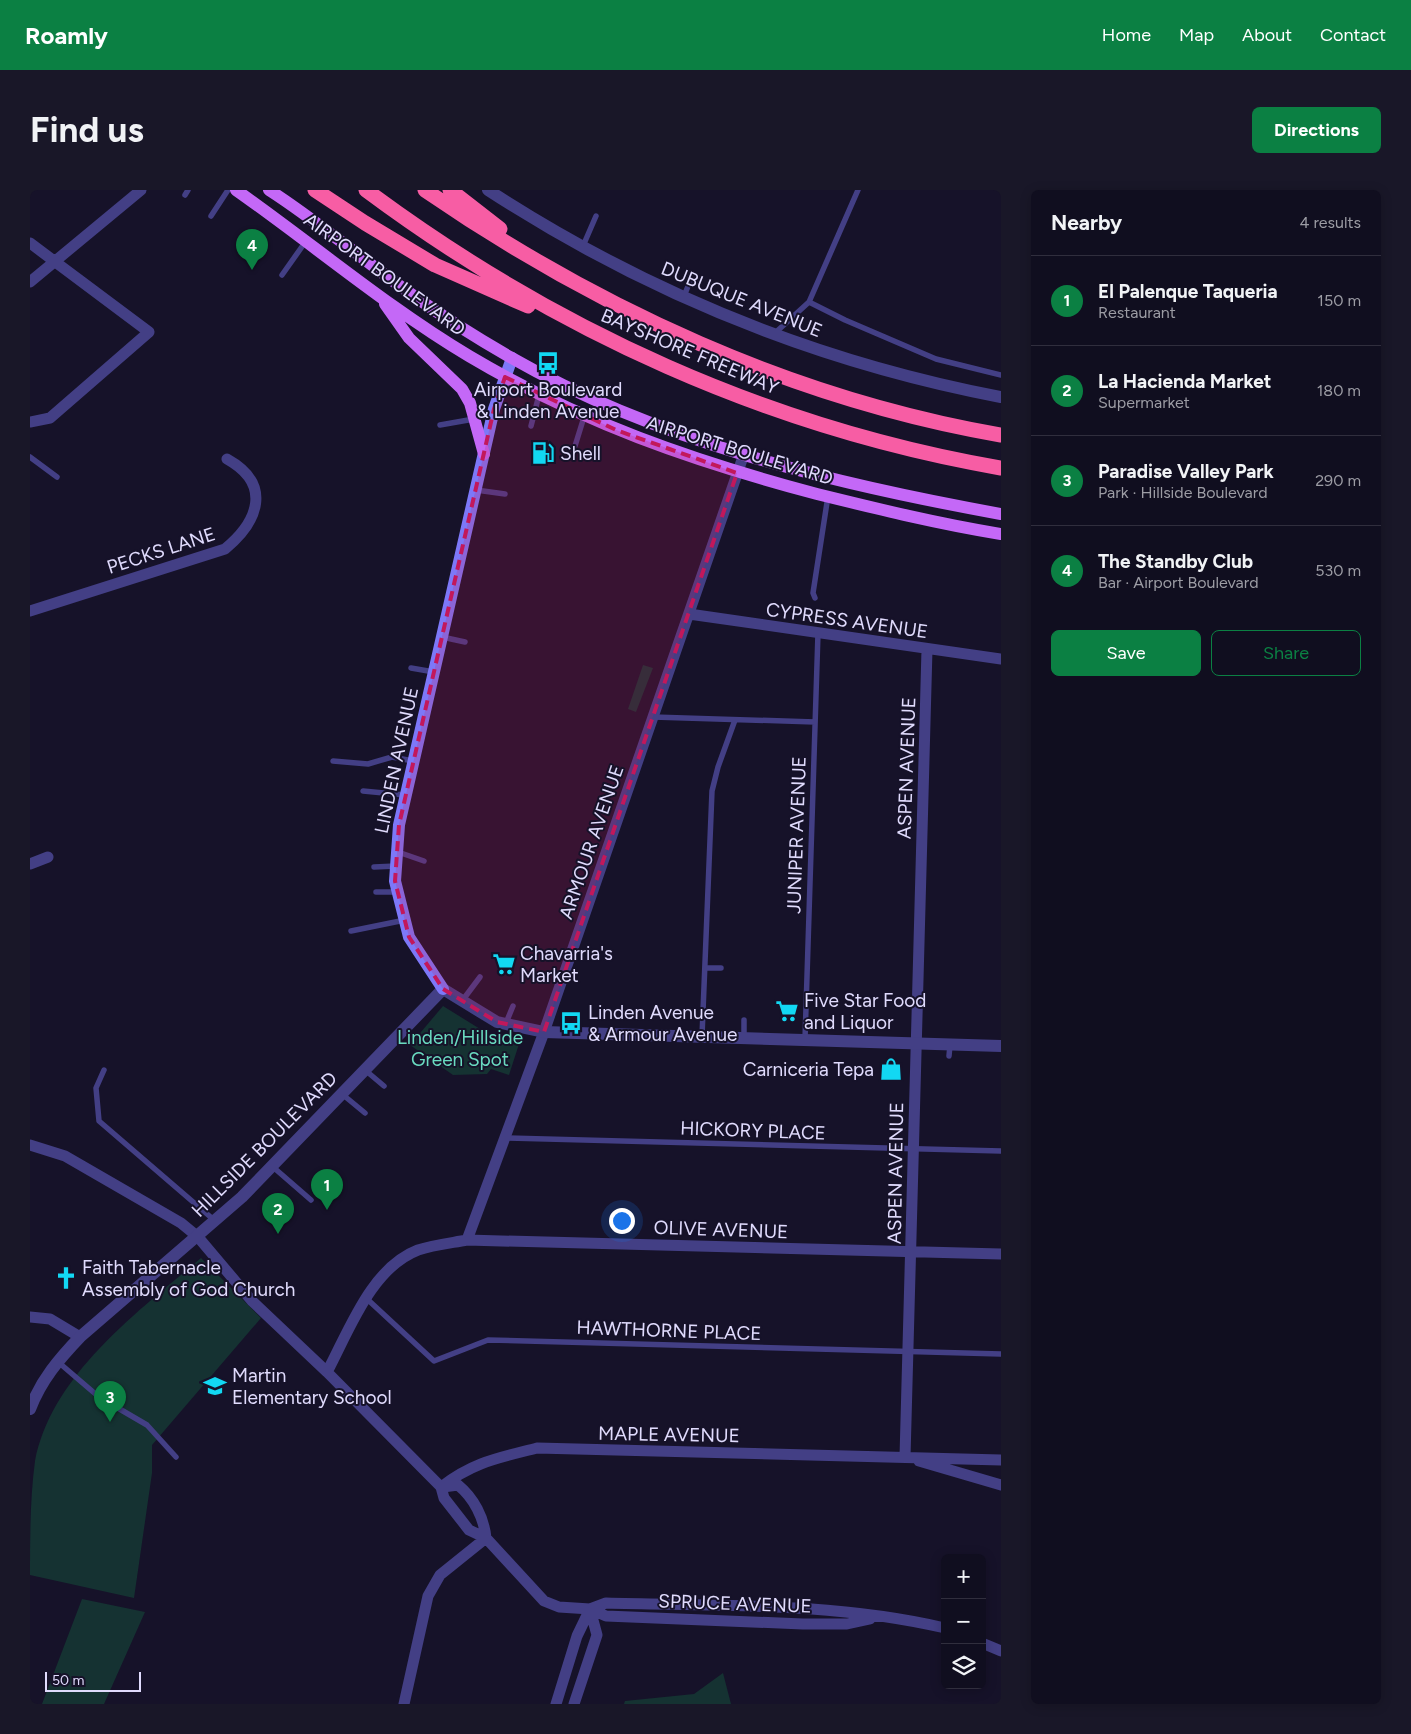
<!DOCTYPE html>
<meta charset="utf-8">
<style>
:root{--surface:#100e1f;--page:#191728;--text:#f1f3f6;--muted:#9c9ca4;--line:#302e3d;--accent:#0b8043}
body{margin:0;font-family:Figtree,sans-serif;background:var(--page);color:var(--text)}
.controls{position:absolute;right:15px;bottom:15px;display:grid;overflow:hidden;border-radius:8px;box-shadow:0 2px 12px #0003}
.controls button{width:45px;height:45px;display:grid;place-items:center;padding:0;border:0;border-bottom:1px solid var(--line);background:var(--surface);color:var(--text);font:25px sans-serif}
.scale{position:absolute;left:15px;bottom:12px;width:96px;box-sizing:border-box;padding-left:5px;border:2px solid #e0dbfd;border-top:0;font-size:14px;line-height:18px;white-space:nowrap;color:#e0dbfd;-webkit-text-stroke:4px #161229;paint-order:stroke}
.you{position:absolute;left:591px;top:1030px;width:18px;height:18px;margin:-12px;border:4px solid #fff;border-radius:50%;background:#1a73e8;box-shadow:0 0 0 8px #1a73e833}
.badge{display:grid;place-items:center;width:32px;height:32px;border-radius:50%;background:var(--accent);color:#fff;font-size:16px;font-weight:700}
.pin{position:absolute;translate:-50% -41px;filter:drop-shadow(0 1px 2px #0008)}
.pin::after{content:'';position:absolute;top:26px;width:18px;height:15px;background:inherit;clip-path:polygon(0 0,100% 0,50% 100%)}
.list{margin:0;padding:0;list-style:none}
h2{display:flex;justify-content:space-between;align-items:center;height:65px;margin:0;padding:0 20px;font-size:21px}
h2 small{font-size:16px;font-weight:400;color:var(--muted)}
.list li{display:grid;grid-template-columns:32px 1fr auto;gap:15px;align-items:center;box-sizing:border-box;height:90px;padding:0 20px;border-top:1px solid var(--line)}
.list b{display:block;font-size:19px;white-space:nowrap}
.list p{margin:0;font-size:16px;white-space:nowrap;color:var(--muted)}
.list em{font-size:16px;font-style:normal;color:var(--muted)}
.actions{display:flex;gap:10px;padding:15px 20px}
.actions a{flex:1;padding:11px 0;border:1px solid var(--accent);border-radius:8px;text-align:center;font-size:18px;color:var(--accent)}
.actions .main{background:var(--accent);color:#fff}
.icon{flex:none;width:28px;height:28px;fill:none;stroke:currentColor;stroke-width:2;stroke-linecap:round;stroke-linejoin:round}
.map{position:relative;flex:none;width:971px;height:1514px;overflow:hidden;border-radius:8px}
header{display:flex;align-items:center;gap:30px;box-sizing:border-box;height:70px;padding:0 25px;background:var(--accent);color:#fff}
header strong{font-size:24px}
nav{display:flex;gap:28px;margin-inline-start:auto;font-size:18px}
.intro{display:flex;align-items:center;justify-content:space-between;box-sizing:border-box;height:120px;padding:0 30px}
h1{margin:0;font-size:35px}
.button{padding:12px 22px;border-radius:8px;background:var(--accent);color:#fff;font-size:18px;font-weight:700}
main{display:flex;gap:30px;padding:0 30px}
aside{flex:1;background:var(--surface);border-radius:8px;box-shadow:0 2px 12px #0003}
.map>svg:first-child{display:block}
</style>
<header>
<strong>Roamly</strong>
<nav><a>Home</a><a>Map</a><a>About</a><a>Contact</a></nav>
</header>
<div class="intro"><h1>Find us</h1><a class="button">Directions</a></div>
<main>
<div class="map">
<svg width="971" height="1514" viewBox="0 0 971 1514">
<rect width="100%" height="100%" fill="#161229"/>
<path fill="#153232" d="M613 475 623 478 606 522 598 519Z
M413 816 463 847 489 854 479 885 461 879 457 884 423 885 380 855Z
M171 1068 231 1128 122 1255V1283L104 1408 0 1385C0 1347 0 1309 5 1271 22 1184 108 1122 171 1068Z
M52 1409 115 1422 74 1514H12Z
M693 1483 701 1514H594L595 1511 664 1504Z"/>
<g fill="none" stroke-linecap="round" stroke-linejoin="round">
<path stroke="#433f85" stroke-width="5.5" d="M155 5 158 0
M181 26 198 0
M553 56 566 26
M252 85 276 51
M654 106 661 89
M779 112 815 130 906 169 971 185
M745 143 779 112 828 0
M410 235 444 229
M501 236 509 205
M545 256 554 227
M0 267 27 287
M446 300 475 304
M785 408 783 403 798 306
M412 447 435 452
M381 478 404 482
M623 527 785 532
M303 571 338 574 362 567 383 571
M333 601 375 605
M368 662 394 671
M344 677 366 676
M346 702H367
M321 741 375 730
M675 778H691
M432 811 450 787
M476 833 483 816
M672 846 682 601 688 577 705 530
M714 847V830
M775 849 788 443
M919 866 920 855
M74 880 66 898 69 931 184 1030
M335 880 354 896
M312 904 335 923
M475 948 971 961
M243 977 281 1010
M336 1108 404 1171 458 1150 971 1164
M27 1171 69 1207 117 1235 146 1267"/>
<path stroke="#433f85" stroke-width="11" d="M0 53 119 142 20 228 0 232
M0 92 111 0
M0 421 195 359C229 331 242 294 197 269
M659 424 971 469
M0 674 18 667
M0 955 35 966 151 1033 168 1047 222 1111 297 1182 411 1297 414 1308 439 1340 456 1348 514 1411 529 1417 560 1419 576 1413C689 1416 804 1412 915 1438
M437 1050 514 842 714 264
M0 1127 20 1129 50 1147
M297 1182C319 1141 341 1078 388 1060 403 1055 421 1053 437 1050L971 1064
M875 1267 897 459
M889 1271 971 1295
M411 1297C443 1272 468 1268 507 1258L971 1270
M413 1297 428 1295C444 1308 454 1328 456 1348
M560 1419 576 1426 773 1434H817L840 1429
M952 1453 971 1461
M374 1514 398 1406 410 1385 456 1348
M526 1514 547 1446 560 1419
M544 1514 567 1445 560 1419"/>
<path stroke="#433f85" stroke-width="12" d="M458 0C615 102 787 172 971 207
M0 1219C11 1190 29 1169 50 1147L212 1007 413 799 467 832 514 842 971 856"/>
<path stroke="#7d78f8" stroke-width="12" d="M413 799 379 747 365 691 369 635 464 219 482 168"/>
<path stroke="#c468f7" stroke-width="12" d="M206 0C284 55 357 117 439 166 550 232 663 271 787 304 848 319 909 334 971 344
M239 0C289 32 335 72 384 106 415 128 447 148 480 167 628 252 805 294 971 324
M355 114 379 148 432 199 440 213 454 264"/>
<path stroke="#f75da4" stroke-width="15" d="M285 0 335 33 405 75 498 116
M336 0C524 140 739 238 971 278
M395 0C568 119 763 209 971 245
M420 0 470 39"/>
</g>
<path fill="#c2185b" fill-opacity="0.2" stroke="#c2185b" stroke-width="4" stroke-dasharray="10 6" stroke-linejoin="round" d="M475 187 586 240 707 283 514 842 467 832 413 799 379 747 365 691 369 635 464 219Z"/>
<defs>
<symbol id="bus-bare" viewBox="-9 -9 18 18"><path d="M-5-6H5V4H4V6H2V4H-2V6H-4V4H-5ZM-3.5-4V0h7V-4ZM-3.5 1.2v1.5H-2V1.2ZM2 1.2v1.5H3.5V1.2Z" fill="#12d8f3" stroke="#161229" stroke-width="2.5" paint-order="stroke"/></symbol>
<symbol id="fuel-bare" viewBox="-9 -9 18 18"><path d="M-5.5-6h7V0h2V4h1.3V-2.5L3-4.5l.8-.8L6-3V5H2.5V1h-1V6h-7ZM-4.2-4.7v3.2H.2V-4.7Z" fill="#12d8f3" stroke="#161229" stroke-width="2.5" paint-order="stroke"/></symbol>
<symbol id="supermarket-bare" viewBox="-9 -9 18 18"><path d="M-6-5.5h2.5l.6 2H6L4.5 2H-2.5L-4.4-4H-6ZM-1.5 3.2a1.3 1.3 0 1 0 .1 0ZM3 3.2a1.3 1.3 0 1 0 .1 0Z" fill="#12d8f3" stroke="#161229" stroke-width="2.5" paint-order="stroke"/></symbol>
<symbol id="shop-bare" viewBox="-9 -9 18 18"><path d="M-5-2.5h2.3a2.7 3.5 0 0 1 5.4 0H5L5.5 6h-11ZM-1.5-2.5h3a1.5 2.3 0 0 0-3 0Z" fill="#12d8f3" stroke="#161229" stroke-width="2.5" paint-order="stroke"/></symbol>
<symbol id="church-bare" viewBox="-9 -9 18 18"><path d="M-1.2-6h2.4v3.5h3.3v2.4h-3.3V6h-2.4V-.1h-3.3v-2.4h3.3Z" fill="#12d8f3" stroke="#161229" stroke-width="2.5" paint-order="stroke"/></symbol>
<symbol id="school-bare" viewBox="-9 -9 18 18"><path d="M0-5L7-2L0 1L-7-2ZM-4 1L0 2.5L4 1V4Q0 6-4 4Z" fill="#12d8f3" stroke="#161229" stroke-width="2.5" paint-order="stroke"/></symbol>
</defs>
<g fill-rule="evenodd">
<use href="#bus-bare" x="502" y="157" width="32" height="32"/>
<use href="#fuel-bare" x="497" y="247" width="32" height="32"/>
<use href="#supermarket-bare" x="458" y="758" width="32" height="32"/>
<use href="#supermarket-bare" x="741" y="805" width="32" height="32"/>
<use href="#bus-bare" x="525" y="817" width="32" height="32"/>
<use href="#shop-bare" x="845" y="863" width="32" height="32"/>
<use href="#church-bare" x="20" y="1072" width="32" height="32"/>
<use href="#school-bare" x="169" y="1180" width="32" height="32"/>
</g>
<g text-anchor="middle" stroke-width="4" stroke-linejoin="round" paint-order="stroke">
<g font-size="19" fill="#e0dbfd" stroke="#161229">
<text transform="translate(355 84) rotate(36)" y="7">AIRPORT BOULEVARD</text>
<text transform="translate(712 109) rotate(22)" y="7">DUBUQUE AVENUE</text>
<text transform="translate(660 161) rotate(23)" y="7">BAYSHORE FREEWAY</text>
<text transform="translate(710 260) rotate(17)" y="7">AIRPORT BOULEVARD</text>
<text transform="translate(131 360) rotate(-18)" y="7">PECKS LANE</text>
<text transform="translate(817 430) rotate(8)" y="7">CYPRESS AVENUE</text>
<text transform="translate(366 570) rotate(-78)" y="7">LINDEN AVENUE</text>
<text transform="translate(876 578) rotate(-88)" y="7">ASPEN AVENUE</text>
<text transform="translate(766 645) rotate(-88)" y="7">JUNIPER AVENUE</text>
<text transform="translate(561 652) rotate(-71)" y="7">ARMOUR AVENUE</text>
<text transform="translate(723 940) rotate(2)" y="7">HICKORY PLACE</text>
<text transform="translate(234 954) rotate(-45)" y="7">HILLSIDE BOULEVARD</text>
<text transform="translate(865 983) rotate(-89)" y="7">ASPEN AVENUE</text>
<text transform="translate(691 1039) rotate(2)" y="7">OLIVE AVENUE</text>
<text transform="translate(639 1140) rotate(2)" y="7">HAWTHORNE PLACE</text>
<text transform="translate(639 1244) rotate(1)" y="7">MAPLE AVENUE</text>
<text transform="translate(705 1413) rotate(2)" y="7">SPRUCE AVENUE</text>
</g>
<g font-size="19" fill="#e0dbfd" stroke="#161229" text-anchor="start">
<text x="518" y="206" text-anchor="middle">Airport Boulevard<tspan x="518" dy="22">&amp; Linden Avenue</tspan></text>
<text x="530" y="270">Shell</text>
<text x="490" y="770">Chavarria's<tspan x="490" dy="22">Market</tspan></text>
<text x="774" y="817">Five Star Food<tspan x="774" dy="22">and Liquor</tspan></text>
<text x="558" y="829">Linden Avenue<tspan x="558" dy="22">&amp; Armour Avenue</tspan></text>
<text x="844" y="886" text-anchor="end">Carniceria Tepa</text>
<text x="52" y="1084">Faith Tabernacle<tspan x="52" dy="22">Assembly of God Church</tspan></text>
<text x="202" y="1192">Martin<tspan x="202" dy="22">Elementary School</tspan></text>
</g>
<g font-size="19" fill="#6adbc1" stroke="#161229">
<text x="430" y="854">Linden/Hillside<tspan x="430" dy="22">Green Spot</tspan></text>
</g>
</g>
</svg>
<div class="controls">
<button>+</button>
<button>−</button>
<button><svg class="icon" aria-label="layers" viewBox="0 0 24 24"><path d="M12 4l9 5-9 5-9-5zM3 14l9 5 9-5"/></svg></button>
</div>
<div class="scale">50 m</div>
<div class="you"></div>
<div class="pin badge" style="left:297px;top:1020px">1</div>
<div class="pin badge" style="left:248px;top:1044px">2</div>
<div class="pin badge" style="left:80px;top:1232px">3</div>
<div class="pin badge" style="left:222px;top:80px">4</div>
</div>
<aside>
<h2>Nearby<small>4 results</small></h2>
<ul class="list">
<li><span class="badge">1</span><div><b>El Palenque Taqueria</b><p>Restaurant</p></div><em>150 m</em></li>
<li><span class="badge">2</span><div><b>La Hacienda Market</b><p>Supermarket</p></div><em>180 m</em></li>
<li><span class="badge">3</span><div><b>Paradise Valley Park</b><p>Park · Hillside Boulevard</p></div><em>290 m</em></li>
<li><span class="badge">4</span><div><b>The Standby Club</b><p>Bar · Airport Boulevard</p></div><em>530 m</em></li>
</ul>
<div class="actions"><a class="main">Save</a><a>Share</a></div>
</aside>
</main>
